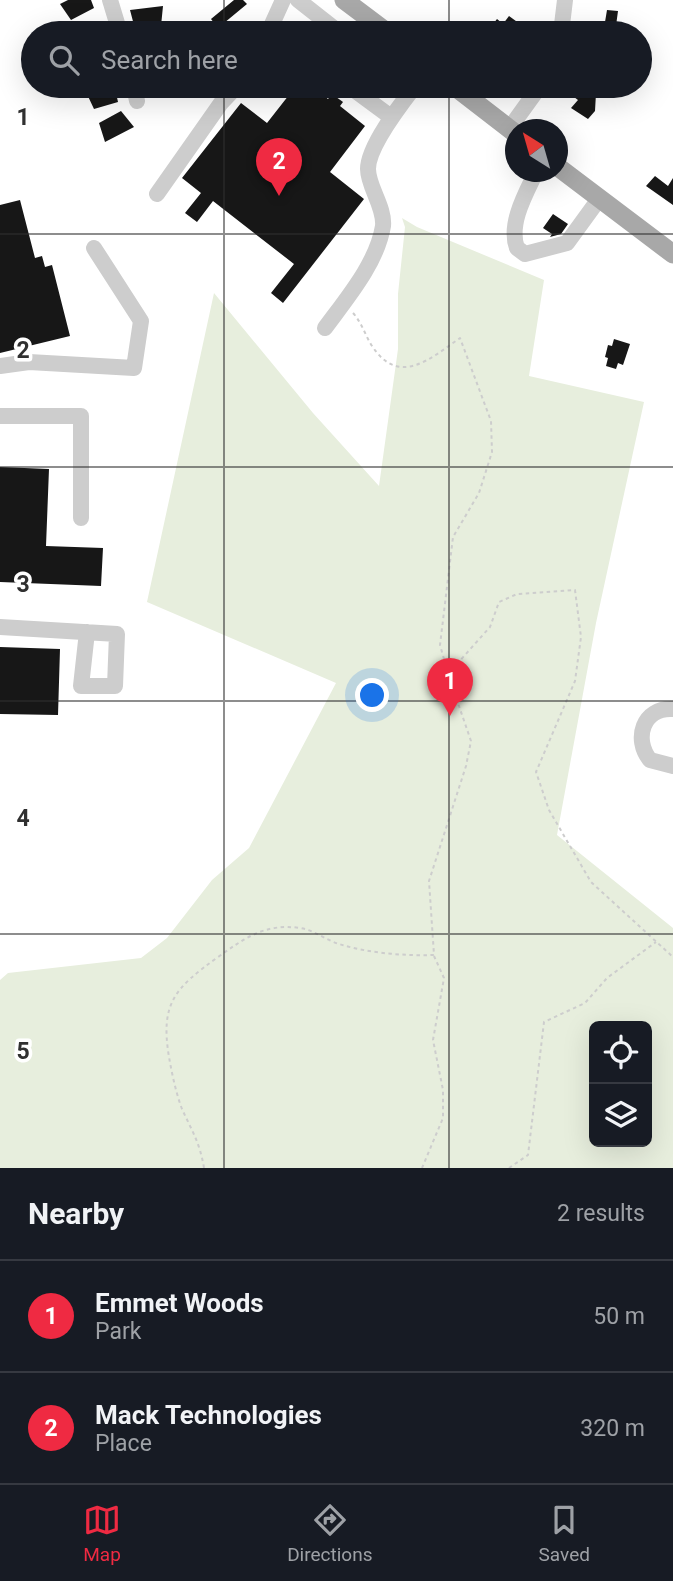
<!DOCTYPE html>
<style>
:root{--surface:#171b24;--page:#20242c;--text:#f1f3f6;--muted:#9ea1a6;--line:#363941;--accent:#ef2a42}
body{margin:0;font-family:Roboto,sans-serif;background:var(--page);color:var(--text)}
.controls{position:absolute;right:21px;bottom:21px;display:grid;overflow:hidden;border-radius:10px;box-shadow:0 7px 28px #0002}
.controls button{width:63px;height:63px;display:grid;place-items:center;padding:0;border:0;border-bottom:2px solid var(--line);background:var(--surface);color:var(--text);font:35px sans-serif}
.compass{position:absolute;left:505px;top:119px;width:63px;height:63px;border-radius:50%;background:var(--surface);box-shadow:0 7px 28px #0002;rotate:323deg}
.you{position:absolute;left:373px;top:696px;width:24px;height:24px;margin:-18px;border:5px solid #fff;border-radius:50%;background:#1a73e8;box-shadow:0 0 0 10px #1a73e833}
.badge{display:grid;place-items:center;width:46px;height:46px;border-radius:50%;background:var(--accent);color:#fff;font-size:23px;font-weight:700}
.pin{position:absolute;translate:-50% -58px;filter:drop-shadow(0 2px 4px #0008)}
.pin::after{content:'';position:absolute;top:37px;width:24px;height:21px;background:inherit;clip-path:polygon(0 0,100% 0,50% 100%)}
.list{margin:0;padding:0;list-style:none}
h2{display:flex;justify-content:space-between;align-items:center;height:91px;margin:0;padding:0 28px;font-size:30px}
h2 small{font-size:23px;font-weight:400;color:var(--muted)}
.list li{display:grid;grid-template-columns:46px 1fr auto;gap:21px;align-items:center;box-sizing:border-box;height:112px;padding:0 28px;border-top:2px solid var(--line)}
.list b{display:block;font-size:26px;white-space:nowrap}
.list p{margin:0;font-size:23px;white-space:nowrap;color:var(--muted)}
.list em{font-size:23px;font-style:normal;color:var(--muted)}
.icon{flex:none;width:38px;height:38px;fill:none;stroke:currentColor;stroke-width:2;stroke-linecap:round;stroke-linejoin:round}
.map{position:relative;flex:none;width:673px;height:1168px;overflow:hidden}
.search{position:absolute;background:var(--surface);box-shadow:0 7px 28px #0002;left:21px;right:21px;top:21px;height:77px;display:flex;align-items:center;gap:18px;box-sizing:border-box;padding:0 24px;border-radius:38px;color:var(--muted);font-size:26px}
.sheet{height:315px;background:var(--surface)}
nav{display:flex;justify-content:space-around;align-items:center;box-sizing:border-box;height:98px;border-top:2px solid var(--line);background:var(--surface);font-size:19px;color:var(--muted)}
nav a{display:grid;justify-items:center;gap:4px}
nav .on{color:var(--accent)}
.map>svg:first-child{display:block}
</style>
<div class="map">
<svg width="673" height="1168" viewBox="0 0 673 1168">
<rect width="100%" height="100%" fill="#fff"/>
<path fill="#e7eedd" fill-rule="evenodd" d="M402 218 417 227 544 280 529 376 644 402 596 623 557 835 673 928V1168H0V980L8 973 141 958 167 938 212 880 249 848 336 683 147 602 214 293 313 413 379 486 398 349V294L405 227ZM594 1026H647V1142H594Z"/>
<path fill="#171717" d="M68 0H91L94 8 71 20 60 4Z
M234 0H243L247 4 218 28 211 19Z
M163 6 161 26 135 29 130 10Z
M607 10 618 11 615 33H598L600 21 605 22Z
M509 16 520 24 513 33H497L490 28 497 19 503 24Z
M106 86H124V90L116 93 118 102 94 109 86 92Z
M296 86H311L328 99 332 94 343 102 340 106 365 126 330 172 364 199 283 303 271 293 294 264 213 201 197 222 185 213 201 193 182 178 241 103 267 123Z
M584 86 596 93 595 111 588 119 571 108 578 100 574 97Z
M121 111 134 127 105 142 99 123Z
M655 176 668 186 673 178V205L646 186Z
M20 200 35 258 42 256 45 267 52 265 70 336 0 353V205Z
M553 214 568 224 561 234 550 237 552 234 543 228Z
M614 339 630 344 623 365 618 363 616 369 606 366 608 358 605 357 608 345 612 346Z
M0 467 49 469 46 546 103 548 101 586 0 582Z
M0 647 60 649 58 715 0 714Z"/>
<g fill="none" stroke-linecap="round" stroke-linejoin="round">
<path stroke="#cdcdcd" stroke-width="2" stroke-dasharray="3.5 3.5" stroke-linecap="butt" d="M353 313C362 323 365 335 372 346 399 387 430 359 460 338L491 421 492 452 479 493 453 537 440 645 448 673
M204 1168C200 1143 192 1131 182 1109 176 1093 172 1074 169 1057 160 1003 175 988 218 957 245 938 265 923 300 928 314 930 326 940 339 944 368 953 403 956 434 955L429 881 466 766 471 741 448 674 490 627 499 602 517 594 575 590 581 637 575 681 536 772 549 810 591 882 673 957
M422 1168 443 1118V1090L433 1040 444 978 434 956
M509 1168 528 1155 544 1022 585 1003 607 978 656 942"/>
<path stroke="#cdcdcd" stroke-width="16" d="M110 0 120 33
M298 0 340 33
M268 33 283 0
M561 33 565 0
M134 86 137 101
M349 86 391 117
M509 129 540 86
M536 172C526 193 508 224 517 248L525 254 567 243 599 199
M157 194 221 103 237 86
M325 328C347 298 377 263 383 226 385 207 368 187 368 169 368 146 401 104 415 86
M0 366 29 362 134 368 141 321 94 248
M0 416H81V518
M0 627 117 634 115 686H81L87 632
M673 709C643 707 633 739 650 760L673 766"/>
<path stroke="#a8a8a8" stroke-width="19" d="M344 0 388 33
M454 86 516 134
M558 167 673 254"/>
</g>
<path fill="none" stroke="#303030" stroke-width="2" stroke-opacity="0.55" d="M224 0V33M449 0V33M224 86V1168M449 86V1168M0 234H673M0 467H673M0 701H673M0 934H673"/>
<g font-size="23" text-anchor="middle" font-weight="bold" fill="#303030" stroke="#fff" stroke-width="7" stroke-linejoin="round" paint-order="stroke">
<text x="23" y="125">1</text>
<text x="23" y="358">2</text>
<text x="23" y="592">3</text>
<text x="23" y="826">4</text>
<text x="23" y="1059">5</text>
</g>
</svg>
<div class="controls">
<button><svg class="icon" aria-label="locate" viewBox="0 0 24 24"><circle cx="12" cy="12" r="6"/><path d="M12 2v4M12 18v4M2 12h4M18 12h4"/></svg></button>
<button><svg class="icon" aria-label="layers" viewBox="0 0 24 24"><path d="M12 4l9 5-9 5-9-5zM3 14l9 5 9-5"/></svg></button>
</div>
<svg class="compass" viewBox="-18 -18 36 36"><path d="M0-13l5 13h-10z" fill="#e53935"/><path d="M0 13l5-13h-10z" fill="#9ea1a6"/></svg>
<div class="you"></div>
<div class="pin badge" style="left:450px;top:716px">1</div>
<div class="pin badge" style="left:279px;top:196px">2</div>
<div class="search"><svg class="icon" aria-label="search" viewBox="0 0 24 24"><circle cx="10" cy="10" r="6"/><path d="M15 15l6 6"/></svg>Search here</div>
</div>
<section class="sheet">
<h2>Nearby<small>2 results</small></h2>
<ul class="list">
<li><span class="badge">1</span><div><b>Emmet Woods</b><p>Park</p></div><em>50 m</em></li>
<li><span class="badge">2</span><div><b>Mack Technologies</b><p>Place</p></div><em>320 m</em></li>
</ul>
</section>
<nav>
<a class="on"><svg class="icon" aria-label="map" viewBox="0 0 24 24"><path d="M3 6l6-2 6 2 6-2v14l-6 2-6-2-6 2zM9 4v14M15 6v14"/></svg>Map</a>
<a><svg class="icon" aria-label="directions" viewBox="0 0 24 24"><path d="M12 3l9 9-9 9-9-9zM9 14v-3h6M13 9l2 2-2 2"/></svg>Directions</a>
<a><svg class="icon" aria-label="saved" viewBox="0 0 24 24"><path d="M7 4h10v16l-5-4-5 4z"/></svg>Saved</a>
</nav>
